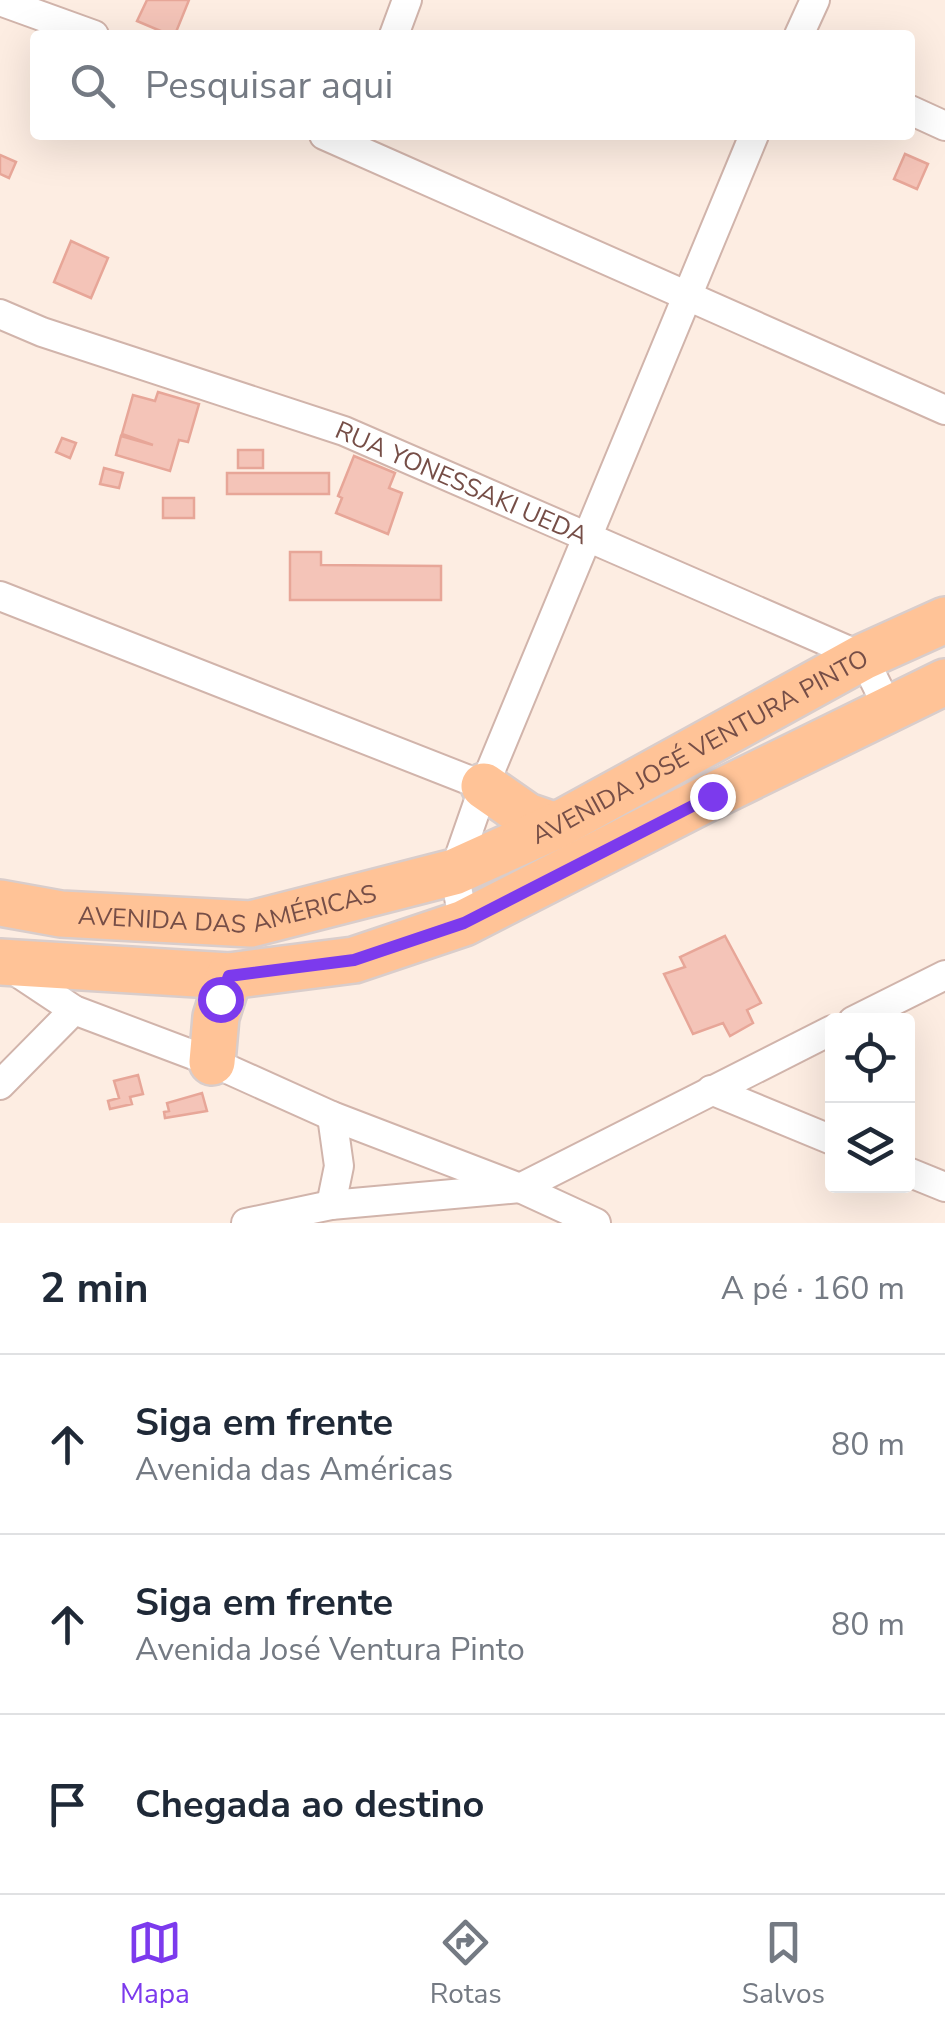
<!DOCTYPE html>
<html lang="pt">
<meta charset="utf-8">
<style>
:root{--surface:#fff;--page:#f2f2f3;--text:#1f2937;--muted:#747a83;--line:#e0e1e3;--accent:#7c3aed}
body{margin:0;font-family:"Nunito Sans",sans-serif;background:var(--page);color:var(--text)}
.controls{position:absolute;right:30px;bottom:30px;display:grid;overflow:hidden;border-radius:10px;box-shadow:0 10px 40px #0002}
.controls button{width:90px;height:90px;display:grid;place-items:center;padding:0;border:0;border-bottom:2px solid var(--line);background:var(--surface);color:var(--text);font:50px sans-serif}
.stop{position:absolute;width:30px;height:30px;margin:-22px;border:8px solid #7c3aed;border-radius:50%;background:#fff}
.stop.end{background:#7c3aed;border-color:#fff;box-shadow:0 2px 10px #0008}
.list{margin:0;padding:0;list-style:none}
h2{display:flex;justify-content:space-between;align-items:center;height:130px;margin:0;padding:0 40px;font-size:42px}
h2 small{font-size:32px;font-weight:400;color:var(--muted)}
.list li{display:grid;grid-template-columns:65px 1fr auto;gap:30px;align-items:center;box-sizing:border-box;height:180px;padding:0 40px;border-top:2px solid var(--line)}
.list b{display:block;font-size:38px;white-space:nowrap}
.list p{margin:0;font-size:32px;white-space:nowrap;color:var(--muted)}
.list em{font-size:32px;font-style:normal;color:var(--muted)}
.icon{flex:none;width:55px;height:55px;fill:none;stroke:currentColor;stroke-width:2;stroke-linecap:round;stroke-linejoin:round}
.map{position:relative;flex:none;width:945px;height:1223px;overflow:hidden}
.search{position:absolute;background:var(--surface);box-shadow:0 10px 40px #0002;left:30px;right:30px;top:30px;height:110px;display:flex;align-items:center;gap:25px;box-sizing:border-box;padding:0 35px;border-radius:10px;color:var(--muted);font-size:38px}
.sheet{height:670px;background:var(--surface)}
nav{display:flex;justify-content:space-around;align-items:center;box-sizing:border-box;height:140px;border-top:2px solid var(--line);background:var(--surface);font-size:28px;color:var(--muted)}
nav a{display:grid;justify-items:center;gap:5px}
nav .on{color:var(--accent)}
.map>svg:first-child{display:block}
</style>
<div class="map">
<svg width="945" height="1223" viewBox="0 0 945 1223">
<rect width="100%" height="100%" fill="#fdede2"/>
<path fill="#f4c4b8" stroke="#e7a698" stroke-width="2.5" d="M147 0H189L176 32 178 35H170L137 21Z
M905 154 928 164 917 189 894 179Z
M0 155 16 162 9 178 0 174Z
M71 241 108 258 91 298 54 282Z
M158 392 199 404 188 442 179 440 170 471 116 455 121 436 153 445 122 434 133 395 155 401Z
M62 438 76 443 70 458 56 452Z
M238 450H263V468H238Z
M354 456 395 473 389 488 402 493 388 534 336 513 342 498 338 496Z
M104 468 123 473 119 488 100 484Z
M227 473H329V494H227Z
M163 498H194V518H163Z
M290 552H321V565L441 566V600H290Z
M725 936 761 1003 747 1010 753 1023 730 1036 723 1023 693 1034 664 974 685 967 680 957Z
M138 1075 143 1094 130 1097 132 1104 110 1109 108 1101 119 1098 114 1081Z
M202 1093 207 1111 165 1118 164 1112 169 1111 167 1103Z"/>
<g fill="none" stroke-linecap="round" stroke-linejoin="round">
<defs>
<g id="minor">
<path d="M0 1 94 35"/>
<path d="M394 35 407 0"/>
<path d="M799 35 815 0"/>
<path d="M910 110 945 126"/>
<path d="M324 135 945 410"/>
<path id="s1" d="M0 314 42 332 344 431 863 657 888 708"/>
<path d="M0 596 484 786 454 872 464 923"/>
<path d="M484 786 754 135"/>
<path d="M8 966 74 1010 212 1062 332 1116 520 1188 596 1223"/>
<path d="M853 1021 945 975"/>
<path d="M0 1085 74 1010"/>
<path d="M711 1090 832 1140"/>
<path d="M908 1172 945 1187"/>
<path d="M331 1205 339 1166 332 1116"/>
<path d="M246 1223 331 1205 520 1188 832 1030"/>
</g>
<g id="primary">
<path d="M484 786 527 816 556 826"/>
<path id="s2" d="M0 903 61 914 251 924 454 872 556 826 863 657 945 620"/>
<path d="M0 962 229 976 354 960 464 923 712 796 945 682"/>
<path d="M212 1062 216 1017 229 976"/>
</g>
</defs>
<use href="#minor" stroke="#d1b4ab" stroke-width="32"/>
<use href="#primary" stroke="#d9cdcb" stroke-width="50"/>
<use href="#minor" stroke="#fff" stroke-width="28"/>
<use href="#primary" stroke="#ffc397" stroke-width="45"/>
</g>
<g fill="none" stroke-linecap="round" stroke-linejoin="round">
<path stroke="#7c3aed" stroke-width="12" d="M220 999 229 976 354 960 464 923 712 796"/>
</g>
<g text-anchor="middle" stroke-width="10" stroke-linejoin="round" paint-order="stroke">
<g font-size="25" fill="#764e47" stroke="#fff2e9">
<text dy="9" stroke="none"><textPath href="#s1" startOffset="492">RUA YONESSAKI UEDA</textPath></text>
<text dy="9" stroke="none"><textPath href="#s2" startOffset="738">AVENIDA JOSÉ VENTURA PINTO</textPath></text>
<text dy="9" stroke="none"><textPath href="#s2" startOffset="230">AVENIDA DAS AMÉRICAS</textPath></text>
</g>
</g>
</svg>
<div class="controls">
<button><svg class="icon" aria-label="locate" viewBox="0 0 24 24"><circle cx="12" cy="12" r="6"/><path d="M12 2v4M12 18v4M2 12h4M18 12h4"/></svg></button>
<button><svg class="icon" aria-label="layers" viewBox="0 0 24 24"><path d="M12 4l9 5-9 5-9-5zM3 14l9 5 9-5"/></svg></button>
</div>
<div class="stop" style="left:220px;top:999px"></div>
<div class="stop end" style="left:712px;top:796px"></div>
<div class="search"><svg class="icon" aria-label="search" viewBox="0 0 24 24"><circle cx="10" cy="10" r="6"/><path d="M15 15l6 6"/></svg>Pesquisar aqui</div>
</div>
<section class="sheet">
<h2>2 min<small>A pé · 160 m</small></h2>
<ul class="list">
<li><svg class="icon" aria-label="ahead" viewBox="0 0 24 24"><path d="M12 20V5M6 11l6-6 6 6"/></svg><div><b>Siga em frente</b><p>Avenida das Américas</p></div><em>80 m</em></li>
<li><svg class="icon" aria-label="ahead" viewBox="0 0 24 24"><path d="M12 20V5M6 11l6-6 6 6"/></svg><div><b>Siga em frente</b><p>Avenida José Ventura Pinto</p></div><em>80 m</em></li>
<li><svg class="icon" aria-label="arrive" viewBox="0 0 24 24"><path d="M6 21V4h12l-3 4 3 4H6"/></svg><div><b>Chegada ao destino</b></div></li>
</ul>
</section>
<nav>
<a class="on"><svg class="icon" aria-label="map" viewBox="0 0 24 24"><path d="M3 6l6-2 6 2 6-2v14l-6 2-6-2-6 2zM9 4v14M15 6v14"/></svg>Mapa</a>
<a><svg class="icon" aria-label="directions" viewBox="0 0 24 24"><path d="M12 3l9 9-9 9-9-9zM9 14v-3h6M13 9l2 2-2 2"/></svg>Rotas</a>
<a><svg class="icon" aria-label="saved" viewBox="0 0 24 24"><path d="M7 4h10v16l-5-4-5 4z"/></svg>Salvos</a>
</nav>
